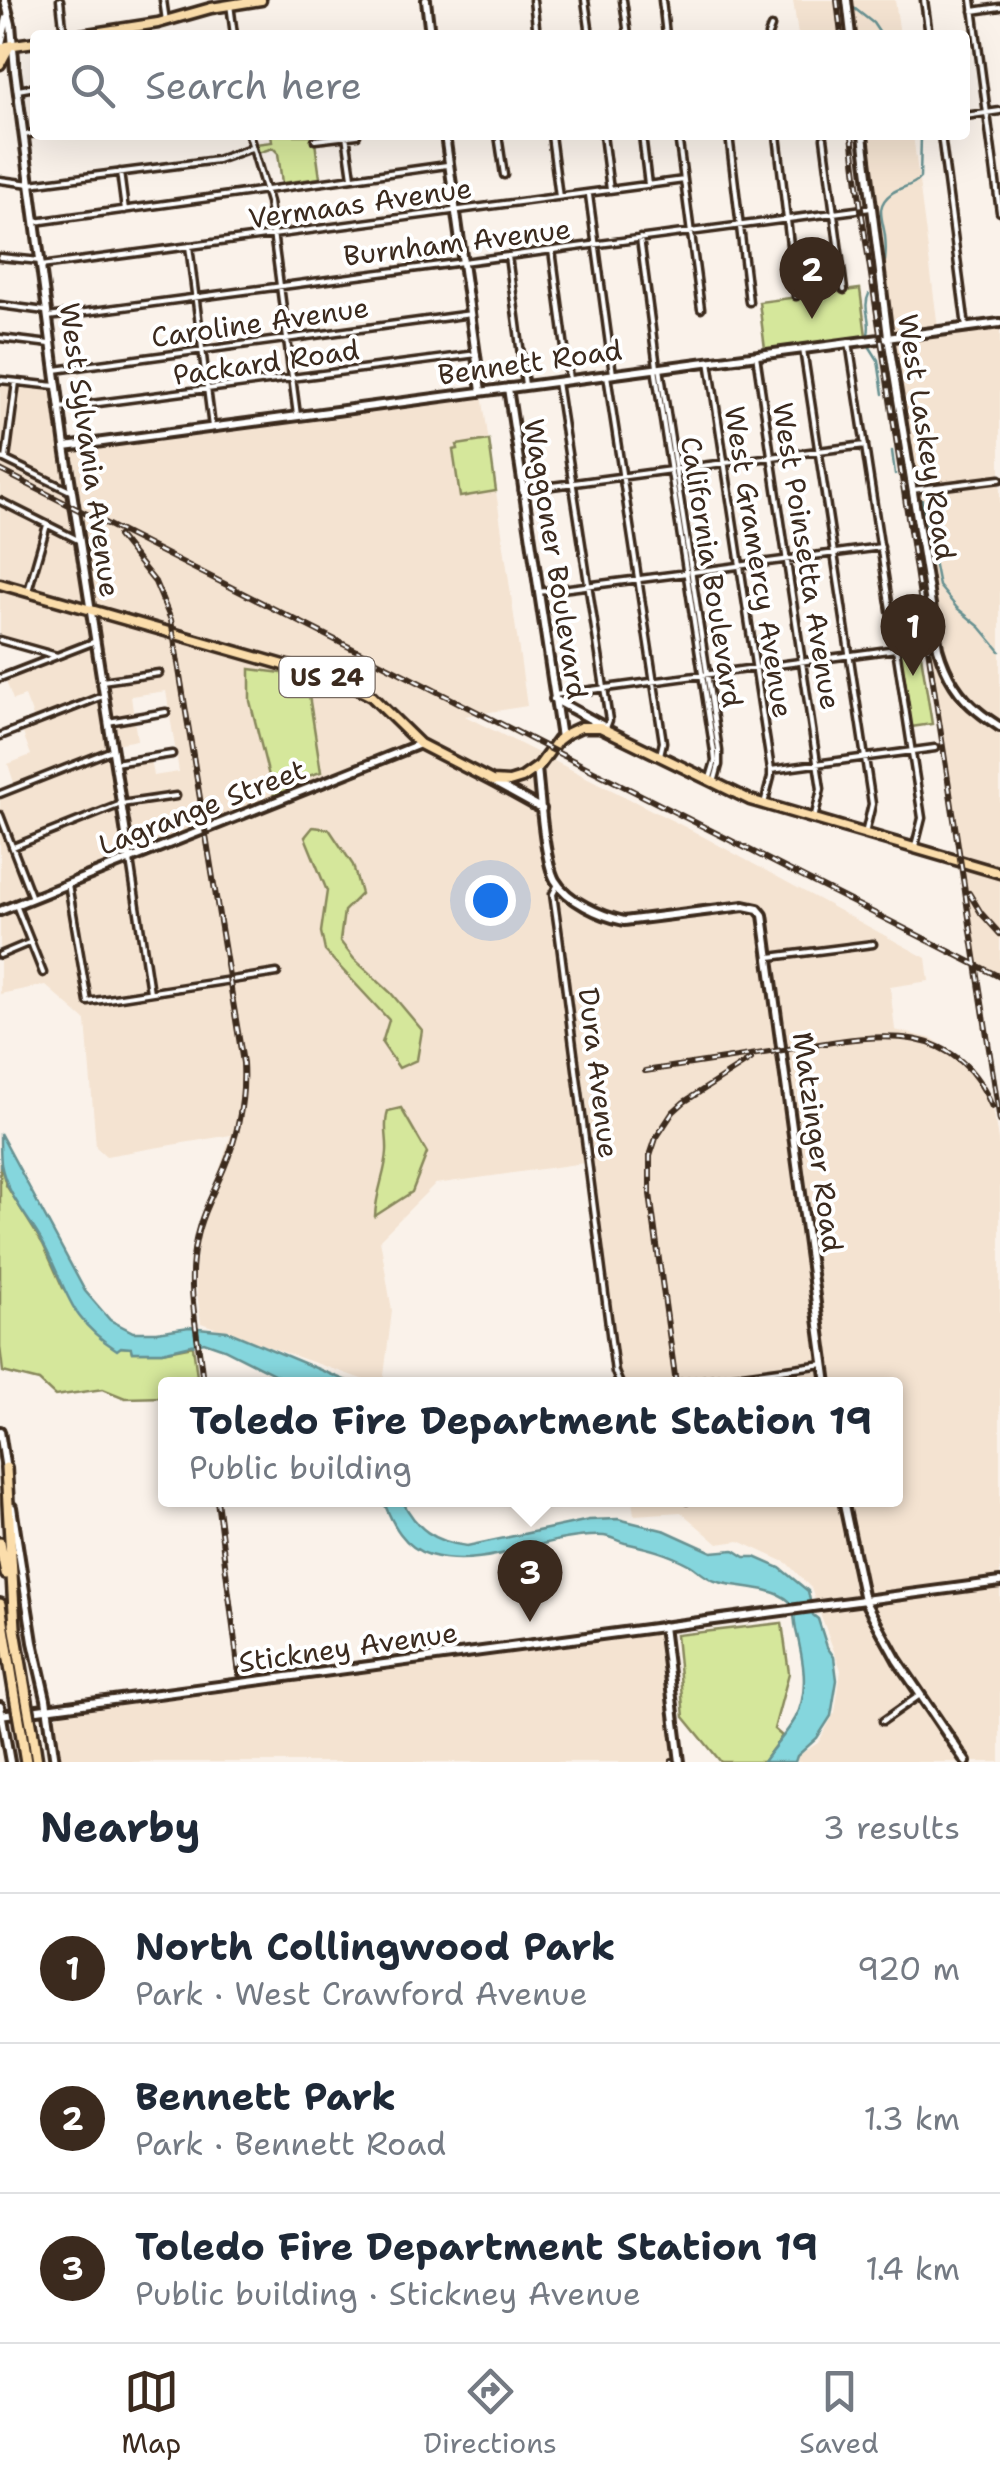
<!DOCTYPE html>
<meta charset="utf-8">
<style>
:root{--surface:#fff;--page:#f2f2f3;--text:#1f2937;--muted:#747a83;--line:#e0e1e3;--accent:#3b2a1e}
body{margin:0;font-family:"Shantell Sans",sans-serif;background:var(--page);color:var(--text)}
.you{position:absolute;left:490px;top:900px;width:35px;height:35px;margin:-25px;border:8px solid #fff;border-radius:50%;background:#1a73e8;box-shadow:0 0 0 15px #1a73e833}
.badge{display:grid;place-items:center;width:65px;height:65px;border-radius:50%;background:var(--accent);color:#fff;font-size:32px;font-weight:700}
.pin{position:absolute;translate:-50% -82px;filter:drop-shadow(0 2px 5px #0008)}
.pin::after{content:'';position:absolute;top:52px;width:35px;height:30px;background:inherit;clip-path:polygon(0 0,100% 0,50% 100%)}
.popup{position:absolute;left:158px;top:1377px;width:745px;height:130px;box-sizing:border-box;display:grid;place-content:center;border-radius:10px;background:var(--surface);filter:drop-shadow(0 2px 8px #0005);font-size:32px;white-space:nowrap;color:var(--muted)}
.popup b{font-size:38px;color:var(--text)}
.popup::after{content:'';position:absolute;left:50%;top:100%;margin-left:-20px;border:20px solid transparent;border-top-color:var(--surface)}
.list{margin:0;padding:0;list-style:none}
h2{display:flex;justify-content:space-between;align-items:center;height:130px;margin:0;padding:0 40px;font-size:42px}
h2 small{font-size:32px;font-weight:400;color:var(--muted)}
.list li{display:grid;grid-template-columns:65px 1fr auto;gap:30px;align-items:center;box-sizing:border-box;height:150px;padding:0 40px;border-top:2px solid var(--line)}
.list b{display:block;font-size:38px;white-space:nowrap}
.list p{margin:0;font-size:32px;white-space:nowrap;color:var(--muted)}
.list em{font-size:32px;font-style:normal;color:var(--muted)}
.icon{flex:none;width:55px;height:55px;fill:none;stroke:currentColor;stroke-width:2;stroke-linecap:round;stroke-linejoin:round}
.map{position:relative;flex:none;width:1000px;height:1762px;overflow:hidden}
.search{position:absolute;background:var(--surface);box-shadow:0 10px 40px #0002;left:30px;right:30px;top:30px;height:110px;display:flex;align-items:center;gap:25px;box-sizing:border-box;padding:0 35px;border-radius:10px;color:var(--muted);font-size:38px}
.sheet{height:580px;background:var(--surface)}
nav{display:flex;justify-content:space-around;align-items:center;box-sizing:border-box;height:140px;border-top:2px solid var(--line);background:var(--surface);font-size:28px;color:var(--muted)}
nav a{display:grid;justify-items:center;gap:5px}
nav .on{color:var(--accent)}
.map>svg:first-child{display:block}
</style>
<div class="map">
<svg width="1000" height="1762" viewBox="0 0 1000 1762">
<rect width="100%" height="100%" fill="#faf2ea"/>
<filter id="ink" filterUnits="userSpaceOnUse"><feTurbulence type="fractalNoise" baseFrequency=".01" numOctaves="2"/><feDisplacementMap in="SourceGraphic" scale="20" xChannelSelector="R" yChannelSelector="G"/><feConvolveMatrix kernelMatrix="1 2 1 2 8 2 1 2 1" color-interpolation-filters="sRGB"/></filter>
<g filter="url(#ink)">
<path fill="#f4e3d1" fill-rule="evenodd" d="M793 0H895L900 35H798Z
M863 135H913L938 328 1000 326V977L977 965 925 630H933L888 337Z
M0 383 54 390 63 451 482 394 527 706 465 716 693 831 926 958 929 981 890 987 895 1030 933 1039 961 1058 991 1095 1000 1153V1762H797V1756L818 1743 835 1712 841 1670 811 1588 787 1563 739 1541 718 1544 681 1512 634 1515 632 1500H895V1384H612L584 1163 435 1184 380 1239 392 1311 383 1384H376L201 1323 195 1277 198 1235 231 1135 106 1156 96 1147 86 1021 45 985 0 994V792L15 786 8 764 31 755 20 725 34 719 25 696 13 700 5 678 56 656 0 640ZM166 691 179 772 153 776 150 758 118 763 115 744 137 740 131 696Z
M663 1626 680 1762H60L54 1724 55 1717 64 1712 355 1668Z"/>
<path fill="#d5e79b" stroke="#88885c" stroke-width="2.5" d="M271 135H314L320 178 282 183 278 153 273 148 258 153 255 144 272 142Z
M860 289 866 336 765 349 759 302Z
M489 440 496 491 460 497 453 450 458 449 457 445Z
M916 624 932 724 911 727 895 627Z
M250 669 306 676 321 772 296 780 294 787 274 796 250 701Z
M313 827 329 829 353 865 361 894 344 911 340 941 354 959 391 993 422 1030 417 1060 399 1068 382 1043 389 1020 325 951 321 932 327 891 305 837Z
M401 1108 427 1153 412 1192 375 1216C376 1192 386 1172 387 1152 388 1137 383 1126 388 1111Z
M0 1163 6 1185 43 1244 63 1288 120 1347 131 1348 132 1352H162L193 1346 198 1384H165V1397L125 1398 103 1389 55 1396 39 1381 3 1372 0 1347Z
M782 1623 789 1673 774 1729 782 1736 763 1762H721L684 1717 676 1635Z"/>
<path fill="#85d6dd" stroke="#679191" stroke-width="2.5" d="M0 1133 85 1291 110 1320 133 1332H157L189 1327 227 1331 354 1384H294L224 1349 204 1342 162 1352H132L131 1348 121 1347 117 1350C68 1319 69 1293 44 1245 29 1217 7 1196 1 1164 0 1154 0 1143 0 1133Z
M383 1500H402C416 1529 435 1542 467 1546L589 1520 618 1519 666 1531 712 1552 734 1550 745 1557H755L780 1568 808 1591 813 1615 818 1619 827 1647 834 1657 837 1680 831 1716 817 1738 797 1756 795 1762H763C773 1748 786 1734 795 1719 810 1692 803 1658 796 1630 794 1621 795 1607 789 1601 773 1586 735 1588 715 1581 706 1578 698 1570 690 1565 668 1553 648 1548 625 1543 617 1541 612 1537 604 1536 546 1533 488 1571 430 1555 404 1548 392 1523 383 1500Z"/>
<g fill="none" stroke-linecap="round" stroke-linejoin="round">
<path stroke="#679191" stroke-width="2.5" d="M838 2 842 4
M854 8 873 23 881 35
M885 261C886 253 886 245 885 236 883 219 874 206 892 193 902 186 912 187 920 178L921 135
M875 290 877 288
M868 334C872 319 862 308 869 294
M868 344 878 360 883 394
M892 451 895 474
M922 500 939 586 957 608 980 627 1000 651"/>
<defs>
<path id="street" d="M60 0 64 35
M163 0 166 21
M533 0 537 35
M585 0 590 35
M623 0 628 35
M662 0 666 35
M924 0 929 35
M972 0 1000 212
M230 4 234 35
M973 11 1000 7
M768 35 771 27
M18 90 35 87
M965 116 1000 111
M24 135 35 133
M249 135 269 202 297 415
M346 135 352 177
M498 135 504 175
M551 135 559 197
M603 135 610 190
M642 135 648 185
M678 135 701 309
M729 135 749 302
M777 135 796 296
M941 135 966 327
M824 138 844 290
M315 140 357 135
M120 172 125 210
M0 180 30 184 217 160 251 148
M589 195 613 374
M35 222 447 165
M640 238 657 367
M189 246 212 427
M552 250 569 379
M508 256 525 385
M0 257 40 261
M41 266 684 180
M0 305 45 311
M48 317 871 208
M0 338 50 344
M849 342 922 818 915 846
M803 349 872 804 865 834
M756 355 821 789 814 819
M709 361 771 770V777L764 804
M655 368 714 752 715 761 710 778
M660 368 719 751V765L714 783
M55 370 471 314
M607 375 663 742 660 755
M0 380 55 386
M557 382 609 720 606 728
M60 408 477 354
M0 457 72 492
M6 459 16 382
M678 469 865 445
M522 490 671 470
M912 490 1000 479
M0 501 80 541
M693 572 881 547
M28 591 47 525
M538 592 687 573
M0 640 57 656
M0 678 93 642
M102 681 159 673
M554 695 896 649
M108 722 166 712
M0 736 103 696
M115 763 172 754
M771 770 935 748
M0 794 112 750
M0 815 32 898
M13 847 121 804 176 796
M130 860 150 992
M68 884 88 1002 277 973
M558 884 553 894 558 929 615 1372 620 1384
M16 905 43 973
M0 955 31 942
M770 957 873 944
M676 1384 824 1364
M883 1721 920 1695"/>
<path id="secondary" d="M5 0 11 24 15 71 65 447 130 860
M426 0 430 35
M847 0 851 35
M0 48 7 18
M445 135 481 391
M863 135 888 337 938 648C945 673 958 696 979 712 986 718 993 722 1000 727
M508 388 561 738
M65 447 1000 323
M554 699 605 727
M537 768C540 795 544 860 555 880 567 901 601 916 624 921L744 906 758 909 763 915 827 1384
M493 782 542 809
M0 911 420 744
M0 1431 6 1470
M843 1500 864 1600 897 1660 966 1762
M12 1507 33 1642 46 1699 55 1762
M663 1626 680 1762
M0 1706 10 1762
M0 1715 1000 1582"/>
<path id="primary" d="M81 35 158 23 211 8 261 0
M0 51 7 46 35 42
M0 64 8 49
M0 584 344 682 371 696 420 744 492 781 509 782 522 778 539 766 558 740 566 734 581 727H600L750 800 1000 873"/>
<path id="highway" d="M6 1468 15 1628
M0 1543 6 1574
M0 1604 15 1696
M14 1624 26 1695
M32 1729 37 1762
M21 1731 26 1762"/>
</defs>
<use href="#street" stroke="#3b2a1e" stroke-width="11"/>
<use href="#secondary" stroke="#3b2a1e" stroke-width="14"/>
<use href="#primary" stroke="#3b2a1e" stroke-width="15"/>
<use href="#highway" stroke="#3b2a1e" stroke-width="16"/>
<use href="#street" stroke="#fff" stroke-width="4"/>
<use href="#secondary" stroke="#fff" stroke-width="6"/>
<use href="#primary" stroke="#fbddab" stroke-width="8"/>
<use href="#highway" stroke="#fbddab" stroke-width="9"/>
<defs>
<path id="rail" d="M837 0 841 35
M852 135 861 209 1000 1121
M0 470 1000 977
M118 536 155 582 171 620 243 1063C245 1099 238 1135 224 1168 214 1192 201 1214 196 1240 185 1288 199 1336 203 1384
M969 893 981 913 1000 934
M645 1071C691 1064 737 1057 783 1050 862 1038 954 1011 992 1107
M676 1384 650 1194V1156L656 1138 673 1112 684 1102 751 1059
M217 1500 239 1674
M687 1500V1503
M672 1760V1762"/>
</defs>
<use href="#rail" stroke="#3b2a1e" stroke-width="6"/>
<use href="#rail" stroke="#fff" stroke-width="2.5" stroke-dasharray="8" stroke-linecap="butt"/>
<defs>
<path id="highway-bridge" d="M26 1695 32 1729
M15 1696 21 1731"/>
</defs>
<use href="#highway-bridge" stroke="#3b2a1e" stroke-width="16" stroke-linecap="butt"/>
<use href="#highway-bridge" stroke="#fbddab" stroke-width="9"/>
</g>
</g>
<g text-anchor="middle" stroke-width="8" stroke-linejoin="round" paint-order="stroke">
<rect fill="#fff" stroke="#766a62" stroke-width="2.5" x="279.5" y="657" width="95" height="40" rx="8"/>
<g font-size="25" font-weight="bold" fill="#3b2a1e">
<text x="327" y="686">US 24</text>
</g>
<g font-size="28" fill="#3b2a1e" stroke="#fff">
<text transform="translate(360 203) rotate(-8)" y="10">Vermaas Avenue</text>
<text transform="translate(457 242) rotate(-7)" y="10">Burnham Avenue</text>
<text transform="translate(260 322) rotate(-8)" y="10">Caroline Avenue</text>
<text transform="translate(266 362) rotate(-8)" y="10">Packard Road</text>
<text transform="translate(530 362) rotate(-8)" y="10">Bennett Road</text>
<text transform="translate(927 437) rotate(81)" y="10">West Laskey Road</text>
<text transform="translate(90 450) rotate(82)" y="10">West Sylvania Avenue</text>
<text transform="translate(807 556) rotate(81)" y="10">West Poinsetta Avenue</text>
<text transform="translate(556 559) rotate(81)" y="10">Waggoner Boulevard</text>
<text transform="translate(759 562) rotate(81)" y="10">West Gramercy Avenue</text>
<text transform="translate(712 572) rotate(81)" y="10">California Boulevard</text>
<text transform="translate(202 807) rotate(-21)" y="10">Lagrange Street</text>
<text transform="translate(599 1073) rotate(83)" y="10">Dura Avenue</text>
<text transform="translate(818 1142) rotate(82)" y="10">Matzinger Road</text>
<text transform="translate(348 1647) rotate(-8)" y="10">Stickney Avenue</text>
</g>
</g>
</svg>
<div class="you"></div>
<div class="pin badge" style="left:913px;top:676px">1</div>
<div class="pin badge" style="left:812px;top:319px">2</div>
<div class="pin badge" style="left:530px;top:1622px">3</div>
<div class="popup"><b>Toledo Fire Department Station 19</b>Public building</div>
<div class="search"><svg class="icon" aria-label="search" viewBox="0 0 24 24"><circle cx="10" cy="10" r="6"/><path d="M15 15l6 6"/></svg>Search here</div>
</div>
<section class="sheet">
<h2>Nearby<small>3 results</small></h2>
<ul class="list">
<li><span class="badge">1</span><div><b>North Collingwood Park</b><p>Park · West Crawford Avenue</p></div><em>920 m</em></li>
<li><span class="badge">2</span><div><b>Bennett Park</b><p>Park · Bennett Road</p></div><em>1.3 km</em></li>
<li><span class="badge">3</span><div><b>Toledo Fire Department Station 19</b><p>Public building · Stickney Avenue</p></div><em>1.4 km</em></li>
</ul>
</section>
<nav>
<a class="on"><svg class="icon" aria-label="map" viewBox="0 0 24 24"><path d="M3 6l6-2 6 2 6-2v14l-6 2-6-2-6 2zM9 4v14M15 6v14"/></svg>Map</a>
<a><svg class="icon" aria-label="directions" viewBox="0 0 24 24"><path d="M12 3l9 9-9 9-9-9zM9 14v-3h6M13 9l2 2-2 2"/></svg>Directions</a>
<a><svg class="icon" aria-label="saved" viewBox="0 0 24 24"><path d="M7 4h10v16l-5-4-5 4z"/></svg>Saved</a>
</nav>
